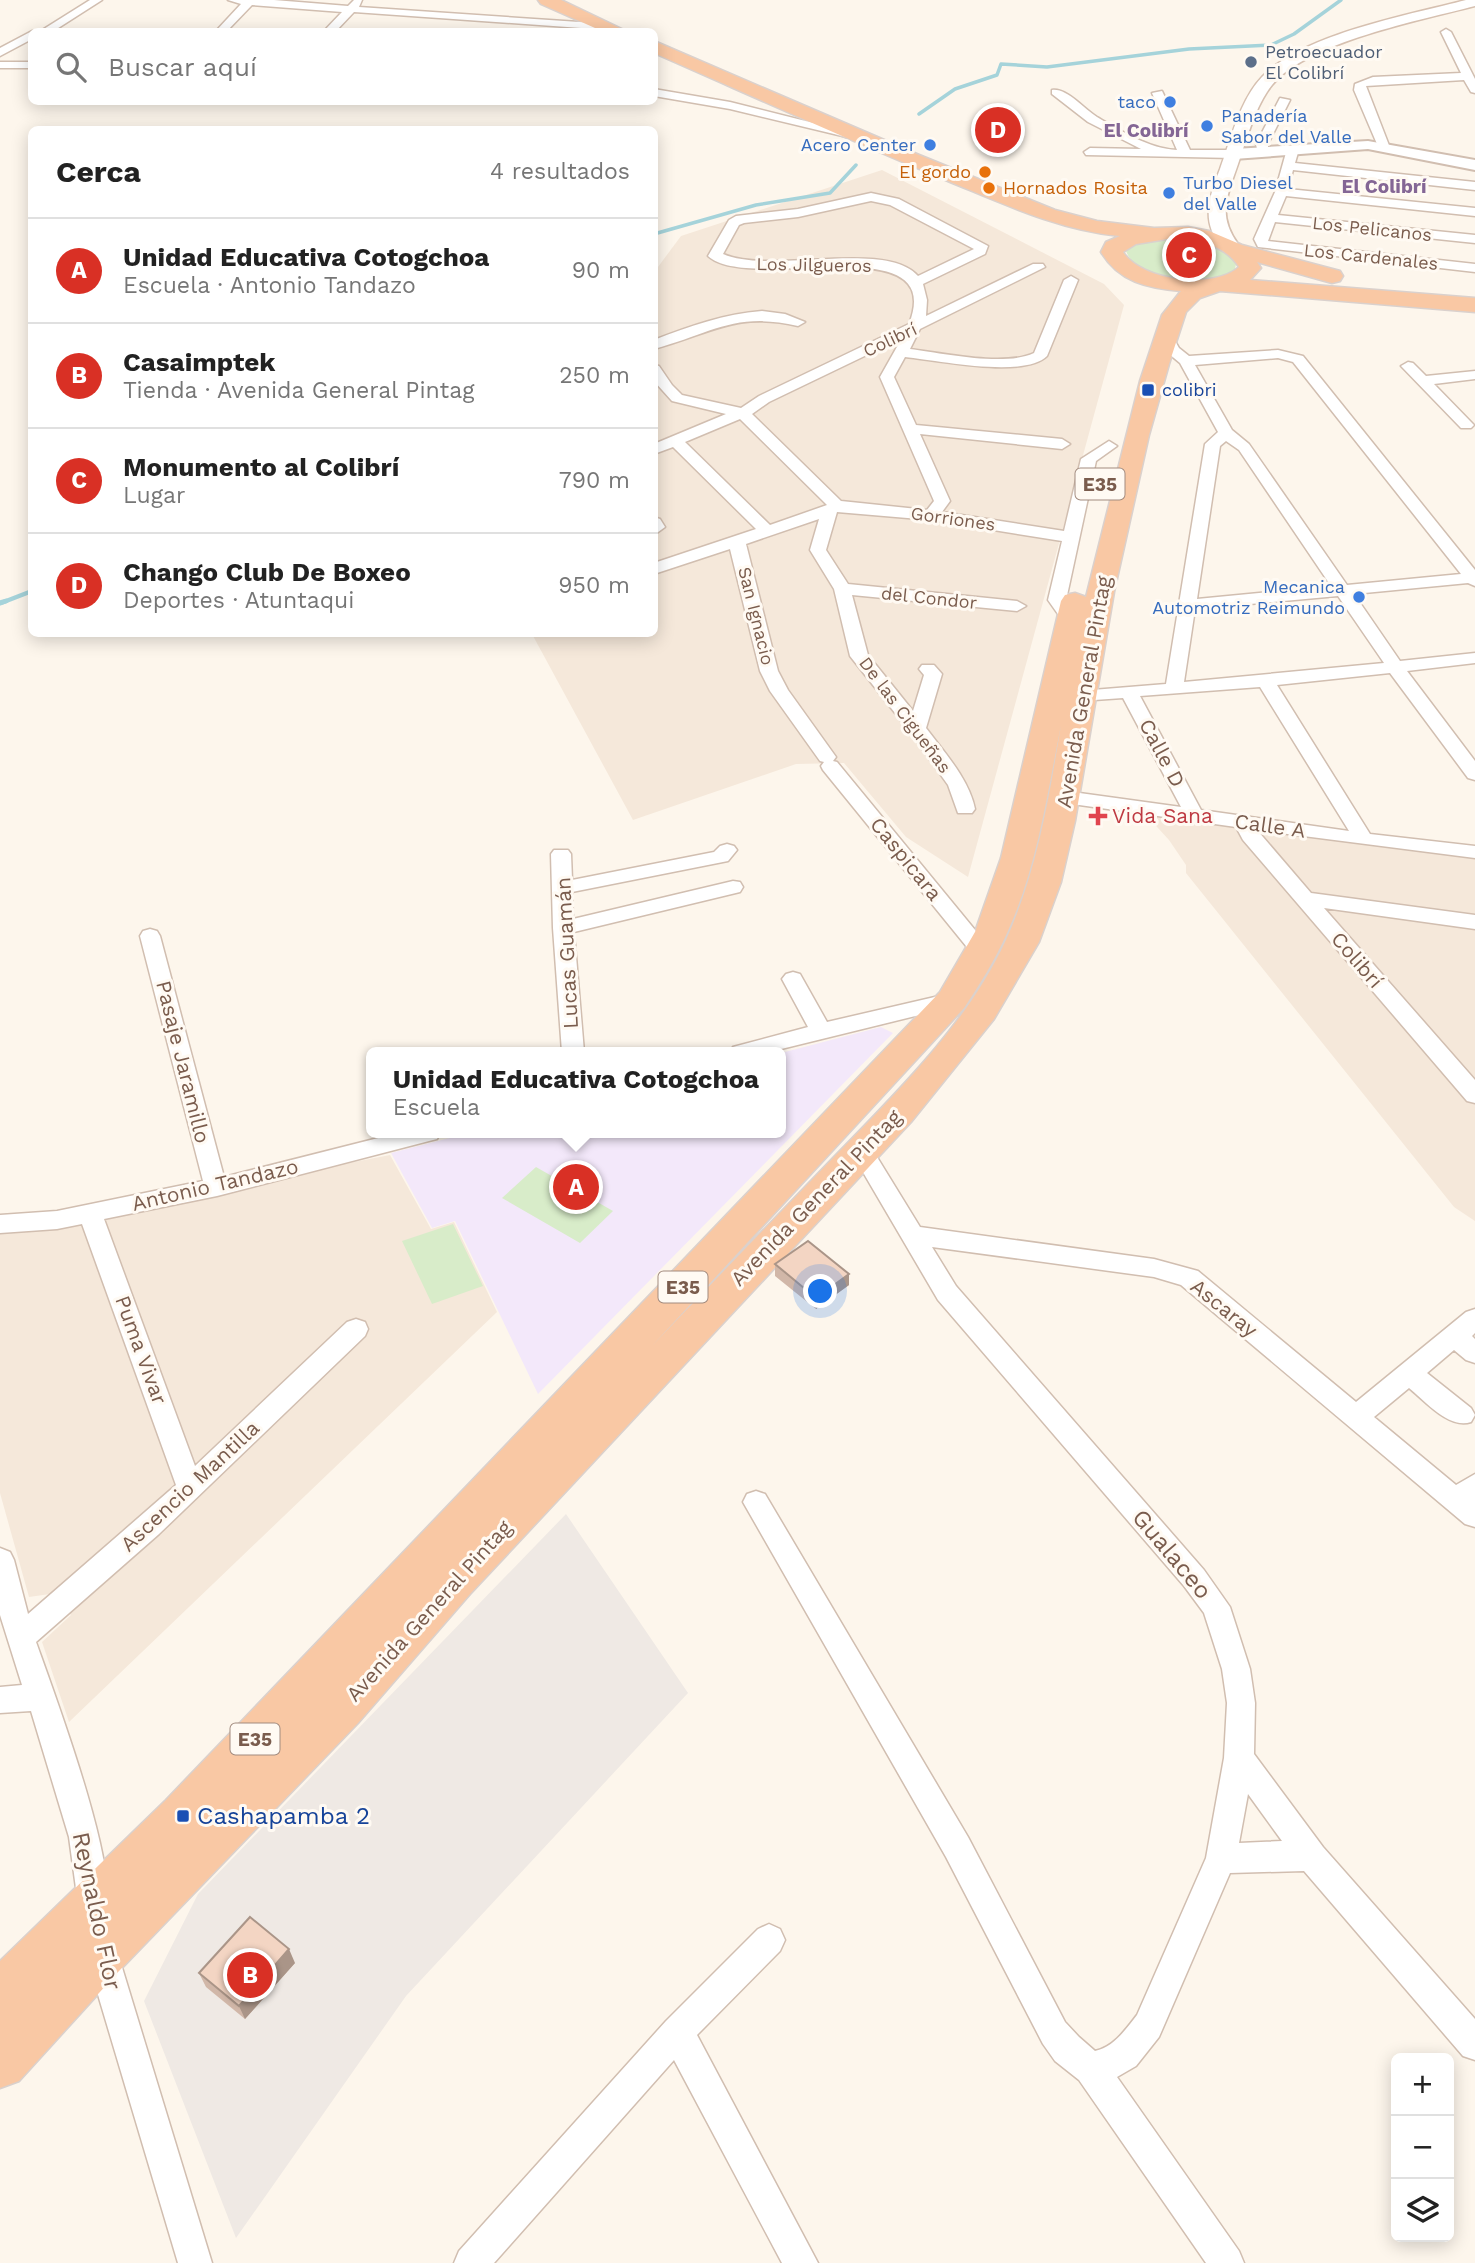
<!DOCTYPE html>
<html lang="es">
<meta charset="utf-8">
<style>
:root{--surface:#fff;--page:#f6f6f6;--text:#222;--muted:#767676;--line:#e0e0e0;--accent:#d93025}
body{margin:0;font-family:"Work Sans",sans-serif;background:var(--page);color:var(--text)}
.controls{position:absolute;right:21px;bottom:21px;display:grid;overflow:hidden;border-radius:10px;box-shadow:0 4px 18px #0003}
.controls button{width:63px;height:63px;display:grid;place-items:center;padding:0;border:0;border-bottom:2px solid var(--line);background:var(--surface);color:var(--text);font:35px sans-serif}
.you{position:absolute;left:821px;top:1292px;width:24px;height:24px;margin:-18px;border:5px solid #fff;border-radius:50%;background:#1a73e8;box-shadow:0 0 0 10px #1a73e833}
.badge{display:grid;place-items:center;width:46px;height:46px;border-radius:50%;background:var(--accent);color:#fff;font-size:23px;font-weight:700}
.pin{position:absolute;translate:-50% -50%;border:4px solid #fff;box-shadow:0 2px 7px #0006}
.popup{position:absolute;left:366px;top:1047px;width:420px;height:91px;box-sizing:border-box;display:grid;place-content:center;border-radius:10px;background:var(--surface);filter:drop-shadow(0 2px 5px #0005);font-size:23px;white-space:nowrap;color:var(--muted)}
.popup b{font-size:26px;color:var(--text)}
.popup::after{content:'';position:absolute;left:50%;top:100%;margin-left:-14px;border:14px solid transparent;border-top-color:var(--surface)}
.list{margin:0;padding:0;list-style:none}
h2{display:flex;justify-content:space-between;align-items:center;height:91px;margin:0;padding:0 28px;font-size:30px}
h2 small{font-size:23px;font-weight:400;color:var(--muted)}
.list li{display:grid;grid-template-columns:46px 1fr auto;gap:21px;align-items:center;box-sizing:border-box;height:105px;padding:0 28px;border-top:2px solid var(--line)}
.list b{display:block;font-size:26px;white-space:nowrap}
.list p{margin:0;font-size:23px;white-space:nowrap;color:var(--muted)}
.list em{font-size:23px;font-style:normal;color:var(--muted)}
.icon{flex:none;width:38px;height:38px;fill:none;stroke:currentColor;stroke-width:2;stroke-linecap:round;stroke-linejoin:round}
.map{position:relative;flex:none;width:1475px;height:2263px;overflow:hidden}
.search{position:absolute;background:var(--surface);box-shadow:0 4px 18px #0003;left:28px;top:28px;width:630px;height:77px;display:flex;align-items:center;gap:18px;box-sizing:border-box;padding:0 24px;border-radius:10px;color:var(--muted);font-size:26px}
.panel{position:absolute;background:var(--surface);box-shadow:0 4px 18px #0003;left:28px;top:126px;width:630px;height:511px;border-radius:10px}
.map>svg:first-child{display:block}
</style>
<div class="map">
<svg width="1475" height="2263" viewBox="0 0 1475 2263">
<rect width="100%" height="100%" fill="#fdf6ec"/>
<path fill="#f5e8da" d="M882 170 1104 284 1124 305 968 877 906 837 844 763 796 764 633 820 532 634H654L655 271 681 236Z
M1147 816 1272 828 1475 857V1221L1454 1207 1186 873V865L1169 840Z
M390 1155 431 1229 454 1222 497 1312 69 1722 42 1642 71 1615 50 1594 29 1597 0 1493V1231Z"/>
<path fill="#efe9e4" d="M566 1514 688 1693 406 1996 236 2238 144 2001 198 1894Z"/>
<path fill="#f3e8fa" d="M881 1027 893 1033 538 1394 455 1221 432 1228 391 1153 469 1133H781V1053Z"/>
<path fill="#d8ecc9" d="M1148 238C1179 239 1213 237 1237 260L1234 273C1207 283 1139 286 1126 251L1131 244Z
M536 1167 613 1211 580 1243 502 1198Z
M453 1224 483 1286 432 1304 402 1241Z"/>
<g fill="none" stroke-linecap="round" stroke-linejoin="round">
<path stroke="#a5d3da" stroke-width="3.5" d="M919 114 955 89 997 75 1001 64 1047 67 1189 49 1271 45 1294 34 1341 0
M654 234 756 205 830 193 856 165"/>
<path stroke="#a5d3da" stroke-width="4.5" d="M1 603 32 591"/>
<path stroke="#a5d3da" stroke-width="5" d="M0 603 6 601"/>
<defs>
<path id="minor" d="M90 0H102L52 32H39Z
M228 0H274L348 6 354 0H362L359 7 609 24 614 27 609 30 354 12 335 32H323L342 12 252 5 226 32H215L241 4Z
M1446 29 1451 32 1475 79V93L1471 92 1464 80 1366 86 1390 148 1380 151 1354 90 1355 84 1373 77 1461 73 1441 32Z
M32 31 35 32H32V39L0 56V48Z
M0 62H32V68H0Z
M654 89 730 102 861 135 855 139 730 109 654 96Z
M1052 90C1067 88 1084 109 1097 117 1121 131 1150 149 1177 150L1152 93 1162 91 1190 150H1234L1240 154 1234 158 1086 155 1084 152 1090 148 1141 149 1088 122 1052 94Z
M1280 98 1290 100 1268 144V151L1258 154 1256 144Z
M1293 145 1299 149 1295 163 1475 182V190L1293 170 1288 189 1475 208V216L1286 196 1278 215 1475 235V243L1275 222 1268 241 1475 264V272L1258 247 1254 239 1275 192 1287 149Z
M871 193 899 199 988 246 985 254 923 284 927 300 926 316 1033 264H1043L1045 267 920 329 910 349C942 353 1004 367 1034 353L1064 280 1071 276 1078 280 1047 356C1024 379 936 360 905 357L894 377 916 425 1062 439 1070 444 1062 449 920 434 950 501 942 512 1064 531 1081 459 1109 441 1117 446 1096 461 1066 600 1080 620 1071 625 1065 624 1048 600 1062 541 931 520 837 512 826 550 848 584 1017 601 1026 606 1017 611 852 595 868 655 913 711 924 675 919 669 922 665H934L942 674 926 728C944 752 969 779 975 809L972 813H958L948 785 910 732 850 656 834 589 810 550 819 519 746 544 778 671 788 690 836 757 833 761 837 762 989 947 992 952 989 957H975L823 770 821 766 824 762 820 761 770 691 760 671 730 549 654 574V563L756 529 673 447 654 454V444L726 414 672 401 654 381V365L659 366 672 385 682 395 741 408 759 396 909 324C948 225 748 294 708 256L729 220 736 216 798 209ZM871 201 890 205 974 249 918 276C885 239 772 275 723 254L739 225 744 223 798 217ZM902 338 880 377 934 501 927 510 841 501 752 414 769 402ZM740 419 827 505 770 525 685 442Z
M762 311 785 314 805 322 798 326C735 311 711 334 654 349V340C690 326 724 314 762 311Z
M1166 333 1171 334 1179 348 1189 356 1278 350 1303 356 1475 570V586L1468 583 1354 594 1400 661 1475 653V663L1407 671 1475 761V780L1468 778 1390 673 1277 685 1370 834 1475 846V858L1257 830 1311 893 1475 915V929L1324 908 1475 1080V1103L1467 1101 1243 840 1236 827 1065 803 1055 797 1065 791 1181 807 1123 698 1080 701 1071 696 1080 691 1166 684 1205 444 1218 432 1180 363 1168 353 1159 337ZM1278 358 1293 362 1461 574 1347 585 1249 444 1232 430 1195 365ZM1226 441 1239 450 1331 586 1197 599 1220 446ZM1338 596 1384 663 1184 682 1195 609ZM1260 687 1349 831 1201 810 1140 696Z
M1408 362 1413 363 1426 376 1475 371V379L1434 384 1471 422 1474 425 1471 428H1461L1401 366Z
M654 517 660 519 665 527 654 535Z
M727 844 734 846 737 850 728 861 572 892 573 919 733 881 740 882 743 887 740 892 574 932 584 1052H562L553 928 551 854 554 850H568L571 854 572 880 714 852 720 846Z
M150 929 157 931 160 936 224 1177 398 1133H440L437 1139 429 1141 217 1196 104 1219 195 1466 347 1322 356 1319 365 1322 368 1329 365 1336 159 1534 36 1642C53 1690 122 1874 105 1914L94 1918 83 1914 78 1903 69 1837 31 1711 0 1713V1687L22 1685 0 1615V1548L10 1552 14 1560 28 1614 176 1485 82 1224 57 1229 0 1233V1215L57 1211 203 1181 140 936 143 931Z
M793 972 800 974 827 1022 952 993 960 995 963 1000 960 1005 952 1007 769 1052H730L733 1047 808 1027 782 979 786 974Z
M861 1142 869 1144 920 1227 1154 1259 1198 1271 1356 1402 1466 1312 1475 1309V1333L1472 1336 1475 1339V1363L1466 1360 1454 1350 1427 1373 1471 1408 1475 1415 1471 1422C1450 1430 1425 1401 1409 1388L1374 1417 1456 1485 1475 1474V1527L1465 1524 1181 1285 1154 1277 932 1247 956 1286 1204 1570 1230 1607 1250 1669 1255 1703 1254 1754 1323 1847 1475 2019V2060L1463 2056 1304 1871 1230 1873 1159 2037 1136 2066 1117 2077 1239 2251 1244 2263H1206L1079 2080 1055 2061 1043 2044 946 1857 743 1502 747 1494 756 1491 765 1494 968 1837 1065 2022 1079 2037 1095 2051C1114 2047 1126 2029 1137 2015L1206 1858 1224 1758 1227 1703 1222 1669 1204 1613 1184 1586 938 1300 850 1150 853 1144ZM1248 1794 1282 1841 1239 1843Z
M769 1924 780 1929 785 1940 780 1951 697 2035 818 2263H782L674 2060 494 2263H454L459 2251 666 2021 758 1929Z
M101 1935 112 1940 117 1951 212 2263H178L85 1951 90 1940Z"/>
<path id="tertiary" d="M1368 141 1475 160V170L1368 149 1234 159 1226 154 1234 149Z"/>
<path id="secondary" d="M1466 0H1475V6C1422 20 1307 42 1272 85 1255 106 1247 139 1238 164 1227 196 1217 215 1238 244L1235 248H1223C1200 223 1209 197 1220 169 1231 139 1240 100 1262 77 1303 34 1409 15 1466 0Z"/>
<path id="trunk" d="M538 0H561L628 32H604L541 4Z
M654 41 919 155 1055 210 1097 221 1154 228 1188 227 1209 231 1242 245 1340 271 1343 276 1340 281 1332 283 1257 262 1261 268 1250 280 1475 298V312L1220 291 1200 298 1186 312 1169 364 1149 435 1114 592 1075 821 1061 882 1039 942 994 1019 911 1122 470 1594 358 1723 119 1971 19 2081 0 2088V1961L166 1800 940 992 975 932 1001 858 1061 601 1065 595 1075 593 1086 597 1140 381 1162 315 1181 291C1147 288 1119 282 1101 252L1106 242 1120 236C1059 230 1004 204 948 181 849 140 752 96 654 53ZM1167 239C1194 240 1223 242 1239 267 1214 290 1141 281 1123 252L1136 244ZM1061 725C1049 798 1037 872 1006 940 968 1023 898 1091 835 1156 774 1219 712 1283 651 1347L964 1008C980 984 995 960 1007 933 1037 868 1047 795 1061 725Z"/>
</defs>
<use href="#minor" stroke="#d1beb0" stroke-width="3"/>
<use href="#tertiary" stroke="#d1beb0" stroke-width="4"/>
<use href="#secondary" stroke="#d6c0b0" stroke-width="3"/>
<use href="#trunk" stroke="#dad1cd" stroke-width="3"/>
<use href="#minor" fill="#fff" fill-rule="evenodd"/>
<use href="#tertiary" fill="#fff" fill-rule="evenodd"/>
<use href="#secondary" fill="#fff" fill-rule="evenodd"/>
<use href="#trunk" fill="#f9c8a4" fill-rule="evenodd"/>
</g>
<path fill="#d1b7a8" d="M775 1264 849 1274V1285L816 1309 775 1276Z
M295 1963 245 2019 206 1987 199 1973Z"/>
<path fill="#aa9588" d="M849 1274V1285L816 1309V1298Z
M289 1949 295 1963 245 2019 239 2006Z"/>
<path fill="#f3d5c3" stroke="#aa9588" stroke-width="2" d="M808 1241 849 1274 816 1298 775 1264Z
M250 1917 289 1949 239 2006 199 1973Z"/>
<circle fill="#5c6f8a" stroke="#fffaf3" stroke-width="2.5" cx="1251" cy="62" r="7"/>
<g fill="#3f7fe0" stroke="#fffaf3" stroke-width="2.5">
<circle cx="1170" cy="102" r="7"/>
<circle cx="1207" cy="126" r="7"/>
<circle cx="930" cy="145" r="7"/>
<circle cx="1169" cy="193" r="7"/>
<circle cx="1359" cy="597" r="7"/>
</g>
<g fill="#e8710a" stroke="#fffaf3" stroke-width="2.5">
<circle cx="985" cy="172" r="7"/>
<circle cx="989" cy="188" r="7"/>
</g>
<g fill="#1a4fb4" stroke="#fffaf3" stroke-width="2.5">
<rect x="1141" y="383" width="14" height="14" rx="3.5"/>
<rect x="176" y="1809" width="14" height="14" rx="3.5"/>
</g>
<path fill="#e0444e" stroke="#fffaf3" stroke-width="2.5" d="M1094.5 805.5h7v7h7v7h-7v7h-7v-7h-7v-7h7z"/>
<g text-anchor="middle" stroke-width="6" stroke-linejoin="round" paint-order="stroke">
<g font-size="18" fill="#4e5e75" stroke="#fffaf3" text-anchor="start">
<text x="1265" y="58">Petroecuador<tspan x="1265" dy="21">El Colibrí</tspan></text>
</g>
<g font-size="18" fill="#366cbe" stroke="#fffaf3" text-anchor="end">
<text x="1156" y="108">taco</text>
<text x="1221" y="122" text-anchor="start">Panadería<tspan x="1221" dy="21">Sabor del Valle</tspan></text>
<text x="916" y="151">Acero Center</text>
<text x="1183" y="189" text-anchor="start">Turbo Diesel<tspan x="1183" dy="21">del Valle</tspan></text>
<text x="1345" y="593">Mecanica<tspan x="1345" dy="21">Automotriz Reimundo</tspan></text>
</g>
<g font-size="18" fill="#c56008" stroke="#fffaf3" text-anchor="end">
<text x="971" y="178">El gordo</text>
<text x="1003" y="194" text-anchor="start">Hornados Rosita</text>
</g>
<g font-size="18" fill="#7a5c4d" stroke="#fffaf3">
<text transform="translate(1372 229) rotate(6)" y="6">Los Pelicanos</text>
<text transform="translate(1371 257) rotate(6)" y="6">Los Cardenales</text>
<text transform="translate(814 265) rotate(1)" y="6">Los Jilgueros</text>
<text transform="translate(890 340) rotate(-25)" y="6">Colibrí</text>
<text transform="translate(953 519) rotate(8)" y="6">Gorriones</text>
<text transform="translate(929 598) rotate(6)" y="6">del Condor</text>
<text transform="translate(756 616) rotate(76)" y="6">San Ignacio</text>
<text transform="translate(905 715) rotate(53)" y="6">De las Cigueñas</text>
</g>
<g font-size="18" fill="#164399" stroke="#fffaf3" text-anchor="start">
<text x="1162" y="396">colibri</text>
</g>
<g font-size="19" font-weight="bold" fill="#846695" stroke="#fffaf3">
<text x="1146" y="137">El Colibrí</text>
<text x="1384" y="193">El Colibrí</text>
</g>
<g fill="#fffaf3" stroke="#a28b7f" stroke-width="2">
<rect x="1075.5" y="468.5" width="49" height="31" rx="5"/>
<rect x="658.5" y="1271.5" width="49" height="31" rx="5"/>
<rect x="230.5" y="1723.5" width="49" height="31" rx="5"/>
</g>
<g font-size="19" font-weight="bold" fill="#7a5c4d">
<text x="1100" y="491">E35</text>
<text x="683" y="1294">E35</text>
<text x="255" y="1746">E35</text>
</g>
<g font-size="21" fill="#7a5c4d" stroke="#fffaf3">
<text transform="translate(1084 692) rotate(-80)" y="7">Avenida General Pintag</text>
<text transform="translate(1162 753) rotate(62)" y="7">Calle D</text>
<text transform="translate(1270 826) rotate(8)" y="7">Calle A</text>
<text transform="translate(906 859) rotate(51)" y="7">Caspicara</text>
<text transform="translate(567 953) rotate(-93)" y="7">Lucas Guamán</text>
<text transform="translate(1357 960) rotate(49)" y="7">Colibrí</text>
<text transform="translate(183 1062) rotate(76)" y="7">Pasaje Jaramillo</text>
<text transform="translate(215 1185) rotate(-13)" y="7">Antonio Tandazo</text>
<text transform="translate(816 1198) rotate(-46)" y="7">Avenida General Pintag</text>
<text transform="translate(1224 1308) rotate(39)" y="7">Ascaray</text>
<text transform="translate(141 1350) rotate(70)" y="7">Puma Vivar</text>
<text transform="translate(190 1486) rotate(-43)" y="7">Ascencio Mantilla</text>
<text transform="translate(429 1611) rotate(-48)" y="7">Avenida General Pintag</text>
</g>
<g font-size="21" fill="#be3a42" stroke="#fffaf3" text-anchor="start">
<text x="1112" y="823">Vida Sana</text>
</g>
<g font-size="24" fill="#7a5c4d" stroke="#fffaf3">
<text transform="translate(1172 1554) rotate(50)" y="8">Gualaceo</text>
<text transform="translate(97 1911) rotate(78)" y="8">Reynaldo Flor</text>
</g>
<g font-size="24" fill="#164399" stroke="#fffaf3" text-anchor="start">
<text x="197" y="1824">Cashapamba 2</text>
</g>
</g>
</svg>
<div class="controls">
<button>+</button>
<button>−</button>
<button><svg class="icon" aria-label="layers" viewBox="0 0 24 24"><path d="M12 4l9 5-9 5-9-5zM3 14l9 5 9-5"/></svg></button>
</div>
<div class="you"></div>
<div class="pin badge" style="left:576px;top:1187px">A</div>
<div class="popup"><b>Unidad Educativa Cotogchoa</b>Escuela</div>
<div class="pin badge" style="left:250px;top:1975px">B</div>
<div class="pin badge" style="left:1189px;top:255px">C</div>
<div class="pin badge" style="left:998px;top:130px">D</div>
<div class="search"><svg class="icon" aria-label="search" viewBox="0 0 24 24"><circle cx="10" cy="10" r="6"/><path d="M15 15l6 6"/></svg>Buscar aquí</div>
<section class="panel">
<h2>Cerca<small>4 resultados</small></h2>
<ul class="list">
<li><span class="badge">A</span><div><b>Unidad Educativa Cotogchoa</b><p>Escuela · Antonio Tandazo</p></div><em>90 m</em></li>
<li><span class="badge">B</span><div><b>Casaimptek</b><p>Tienda · Avenida General Pintag</p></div><em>250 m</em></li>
<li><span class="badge">C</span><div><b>Monumento al Colibrí</b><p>Lugar</p></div><em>790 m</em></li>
<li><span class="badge">D</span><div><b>Chango Club De Boxeo</b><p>Deportes · Atuntaqui</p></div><em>950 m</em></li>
</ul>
</section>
</div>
